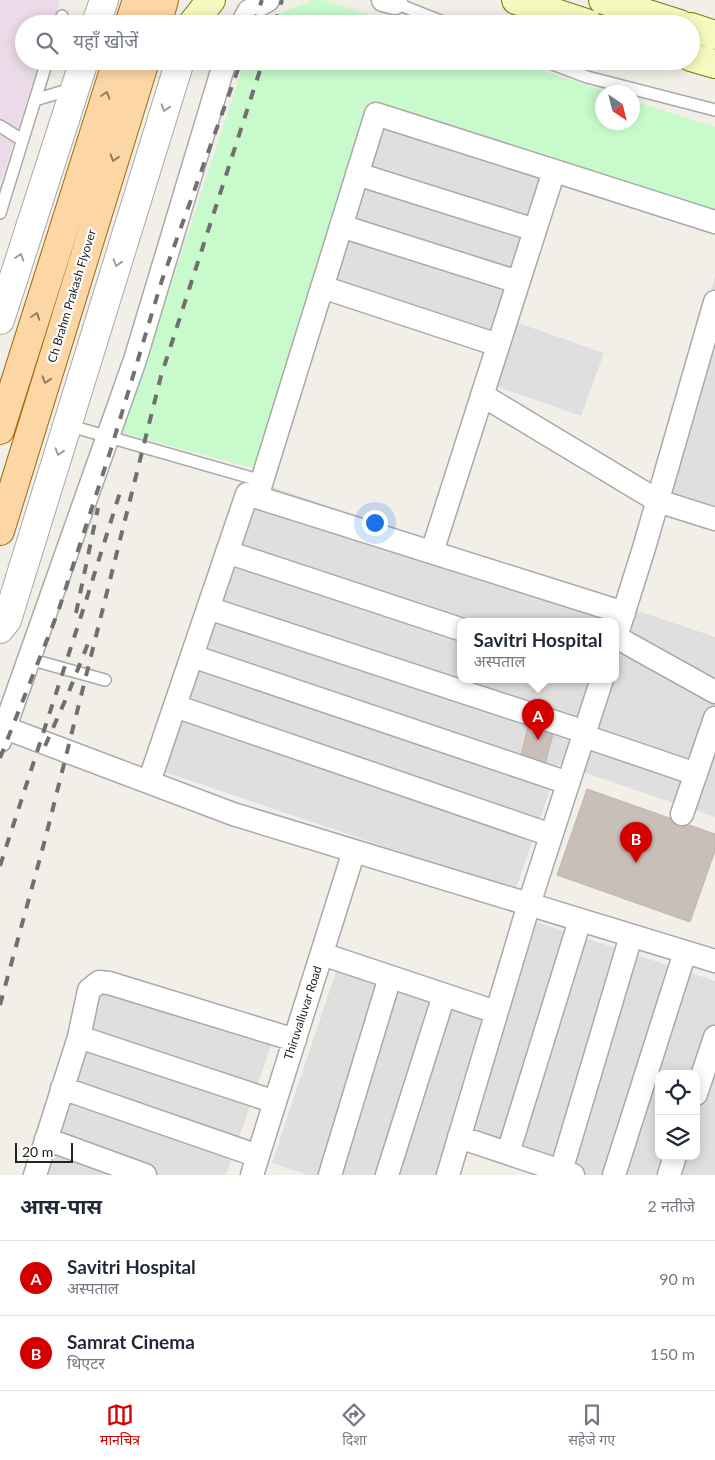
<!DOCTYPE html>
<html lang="hi">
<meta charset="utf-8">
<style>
:root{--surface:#fff;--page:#f6f6f7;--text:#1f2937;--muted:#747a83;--line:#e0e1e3;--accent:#d40000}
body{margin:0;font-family:Lato,"Noto Sans Devanagari",sans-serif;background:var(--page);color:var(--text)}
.controls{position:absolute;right:15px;bottom:15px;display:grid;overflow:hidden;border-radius:10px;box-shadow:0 2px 12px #0003}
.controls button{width:45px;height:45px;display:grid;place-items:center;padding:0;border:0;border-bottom:1px solid var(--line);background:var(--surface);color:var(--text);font:25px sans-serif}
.compass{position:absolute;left:595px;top:85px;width:45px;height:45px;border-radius:50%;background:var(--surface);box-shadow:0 2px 12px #0003;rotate:145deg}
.scale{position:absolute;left:15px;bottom:12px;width:58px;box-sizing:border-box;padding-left:5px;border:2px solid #222;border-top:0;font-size:14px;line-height:18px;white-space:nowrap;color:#222;-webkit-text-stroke:4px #fff;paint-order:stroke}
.you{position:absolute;left:374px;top:522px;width:18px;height:18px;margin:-12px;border:4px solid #fff;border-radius:50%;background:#1a73e8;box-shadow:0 0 0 8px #1a73e833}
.badge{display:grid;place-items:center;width:32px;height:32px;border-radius:50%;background:var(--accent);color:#fff;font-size:16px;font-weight:700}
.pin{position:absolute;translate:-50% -41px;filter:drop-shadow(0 1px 2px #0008)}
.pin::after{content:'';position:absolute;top:26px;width:18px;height:15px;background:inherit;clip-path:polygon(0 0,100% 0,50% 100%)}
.popup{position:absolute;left:457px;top:618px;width:162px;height:65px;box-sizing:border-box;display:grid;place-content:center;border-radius:10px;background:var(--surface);filter:drop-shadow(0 1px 4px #0005);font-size:16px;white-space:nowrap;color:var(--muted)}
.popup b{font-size:19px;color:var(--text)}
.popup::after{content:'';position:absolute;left:50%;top:100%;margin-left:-10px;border:10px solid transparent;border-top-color:var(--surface)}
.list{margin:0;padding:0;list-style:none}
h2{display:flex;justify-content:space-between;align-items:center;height:65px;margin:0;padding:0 20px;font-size:21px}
h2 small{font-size:16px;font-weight:400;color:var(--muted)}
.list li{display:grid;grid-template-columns:32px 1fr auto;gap:15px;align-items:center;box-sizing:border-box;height:75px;padding:0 20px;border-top:1px solid var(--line)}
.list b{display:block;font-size:19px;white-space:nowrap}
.list p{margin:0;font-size:16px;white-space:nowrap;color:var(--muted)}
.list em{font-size:16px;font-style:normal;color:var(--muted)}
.icon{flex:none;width:28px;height:28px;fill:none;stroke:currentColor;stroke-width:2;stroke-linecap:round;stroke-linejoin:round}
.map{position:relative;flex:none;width:715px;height:1175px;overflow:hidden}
.search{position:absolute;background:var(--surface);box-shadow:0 2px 12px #0003;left:15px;right:15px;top:15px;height:55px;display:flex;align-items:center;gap:12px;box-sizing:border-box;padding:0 18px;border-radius:28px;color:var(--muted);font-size:19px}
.sheet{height:215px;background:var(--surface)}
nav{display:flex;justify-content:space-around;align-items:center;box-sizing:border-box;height:70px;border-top:1px solid var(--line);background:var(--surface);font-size:14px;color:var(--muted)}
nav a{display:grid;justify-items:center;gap:2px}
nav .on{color:var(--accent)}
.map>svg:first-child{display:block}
</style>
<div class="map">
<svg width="715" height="1175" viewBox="0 0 715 1175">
<rect width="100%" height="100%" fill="#f2efe9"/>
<path fill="#e0dfdf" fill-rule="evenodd" d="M373 107 553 170 501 317 604 353 581 416 475 379 490 334 314 273Z
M715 276V513L653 496Z
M258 482 715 637V817L559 764 515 891 159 770ZM460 621H616V679H460Z
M528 919 715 981V1175H559L455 1141 444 1175H308L272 1163 341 957 498 1009ZM659 1074H696V1156H659Z
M96 974 275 1034 226 1175H27Z"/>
<path fill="#ebdbe8" d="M0 0H60L52 24H24V61H40L0 184Z"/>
<path fill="#c8facc" d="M313 0H324L396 24H268L276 15Z
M245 61H511L608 92H602V122H632L633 101 715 127V214L373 106 253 468 122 433Z"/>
<path fill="#c7bfb8" stroke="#c4b6ab" d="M530 720 555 727 544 769 519 762Z
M587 789 715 834V851L690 922 557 875Z"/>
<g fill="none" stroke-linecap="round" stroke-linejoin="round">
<defs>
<path id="service" d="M395 3 448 24
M60 24 62 16
M545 61 587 77 715 110
M35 100 47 61
M0 126 22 140
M0 213 35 100 74 88
M67 425 262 481
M29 659 105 680"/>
<path id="minor" d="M383 0 395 3 396 0
M242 24 249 11 268 0
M357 174 535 230
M341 226 518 282
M322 287 498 345
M715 302 644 548 616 637 715 692
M482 395 658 501 715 519
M257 497 376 114 715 222
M227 552 460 629
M432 552 554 171
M208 608 585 732
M192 656 568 783
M175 706 551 835
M0 726 233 814 715 961
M584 736 696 774
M0 741 135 360 225 61
M149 782 247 494 624 613
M682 814 715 718
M322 954 496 1012
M79 1037 275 1102
M62 1088 258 1156
M696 1094 715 1037
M459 1137 573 1175
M46 1139 145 1175
M508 1153 580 920
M561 1171 631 936
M35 1175 79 1037 89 990 99 982 109 983 295 1040
M252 1175 354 851
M330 1175 390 977
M387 1175 444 995
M448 1175 529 904 602 679
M614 1175 685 952
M669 1175 675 1156"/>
<path id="tertiary" d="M96 24 104 0
M0 320 84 61
M0 629 7 620 180 61"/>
<path id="secondary" d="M516 0 589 24
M603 0 680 24
M192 24 211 0
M691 27 715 35
M691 57 715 64"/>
<path id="primary" d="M129 24 137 0
M157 24 164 0
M0 430 117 61
M0 531 145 61"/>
</defs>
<use href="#service" stroke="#a9a9a9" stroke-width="14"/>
<use href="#minor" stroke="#a9a9a9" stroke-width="25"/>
<use href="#tertiary" stroke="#a9a9a9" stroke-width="30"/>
<use href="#secondary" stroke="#707d05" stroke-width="30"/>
<use href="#primary" stroke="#a06b00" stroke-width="30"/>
<use href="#service" stroke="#fff" stroke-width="11"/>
<use href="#minor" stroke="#fff" stroke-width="22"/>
<use href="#tertiary" stroke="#fff" stroke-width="28"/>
<use href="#secondary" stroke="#f7fabf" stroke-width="28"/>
<use href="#primary" stroke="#fcd6a4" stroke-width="28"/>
<path stroke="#707070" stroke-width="4" stroke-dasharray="10 10" stroke-linecap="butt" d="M253 24 262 0
M275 24 282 0
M76 613 98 508
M45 746 68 694 91 636
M0 758 58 612 111 449 162 280 241 61
M0 866 84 607 122 486
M0 1005 46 836 161 376 263 61"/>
</g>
<defs><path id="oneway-chevron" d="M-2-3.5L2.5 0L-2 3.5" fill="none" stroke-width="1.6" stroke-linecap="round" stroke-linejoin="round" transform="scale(1.25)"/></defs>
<g stroke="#8f7c63">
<use href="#oneway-chevron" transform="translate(106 95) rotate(-72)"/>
<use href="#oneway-chevron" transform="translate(114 158) rotate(107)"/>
<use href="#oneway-chevron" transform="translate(36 316) rotate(-72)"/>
<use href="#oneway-chevron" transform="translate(46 380) rotate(107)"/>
</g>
<g stroke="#9c9c9c">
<use href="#oneway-chevron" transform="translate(165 108) rotate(107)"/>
<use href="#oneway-chevron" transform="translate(20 257) rotate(-72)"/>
<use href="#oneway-chevron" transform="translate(117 263) rotate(107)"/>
<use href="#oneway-chevron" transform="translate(59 452) rotate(107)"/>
</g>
<g text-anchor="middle" stroke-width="4.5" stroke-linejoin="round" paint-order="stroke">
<g font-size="12" fill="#222" stroke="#fff">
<text transform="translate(72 296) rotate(-73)" y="4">Ch Brahm Prakash Flyover</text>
<text transform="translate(303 1013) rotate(-72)" y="4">Thiruvalluvar Road</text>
</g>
</g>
</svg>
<div class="controls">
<button><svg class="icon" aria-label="locate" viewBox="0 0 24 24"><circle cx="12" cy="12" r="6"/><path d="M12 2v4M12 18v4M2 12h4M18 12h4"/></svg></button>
<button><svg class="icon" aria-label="layers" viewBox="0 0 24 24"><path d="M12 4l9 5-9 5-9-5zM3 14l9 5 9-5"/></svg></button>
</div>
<svg class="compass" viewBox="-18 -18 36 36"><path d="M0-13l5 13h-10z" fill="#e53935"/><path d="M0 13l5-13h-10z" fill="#747a83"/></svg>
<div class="scale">20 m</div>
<div class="you"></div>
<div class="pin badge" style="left:538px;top:740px">A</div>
<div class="popup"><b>Savitri Hospital</b>अस्पताल</div>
<div class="pin badge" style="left:636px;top:863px">B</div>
<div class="search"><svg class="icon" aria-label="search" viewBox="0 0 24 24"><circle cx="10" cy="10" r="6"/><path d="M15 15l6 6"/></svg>यहाँ खोजें</div>
</div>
<section class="sheet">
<h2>आस-पास<small>2 नतीजे</small></h2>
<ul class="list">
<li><span class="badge">A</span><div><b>Savitri Hospital</b><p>अस्पताल</p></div><em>90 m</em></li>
<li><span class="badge">B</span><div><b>Samrat Cinema</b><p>थिएटर</p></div><em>150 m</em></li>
</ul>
</section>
<nav>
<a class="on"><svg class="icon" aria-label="map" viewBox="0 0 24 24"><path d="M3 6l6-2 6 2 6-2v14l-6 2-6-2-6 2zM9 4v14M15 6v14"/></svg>मानचित्र</a>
<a><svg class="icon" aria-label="directions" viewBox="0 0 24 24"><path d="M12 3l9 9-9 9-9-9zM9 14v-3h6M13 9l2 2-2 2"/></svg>दिशा</a>
<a><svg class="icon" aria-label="saved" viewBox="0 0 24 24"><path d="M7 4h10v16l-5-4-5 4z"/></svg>सहेजे गए</a>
</nav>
